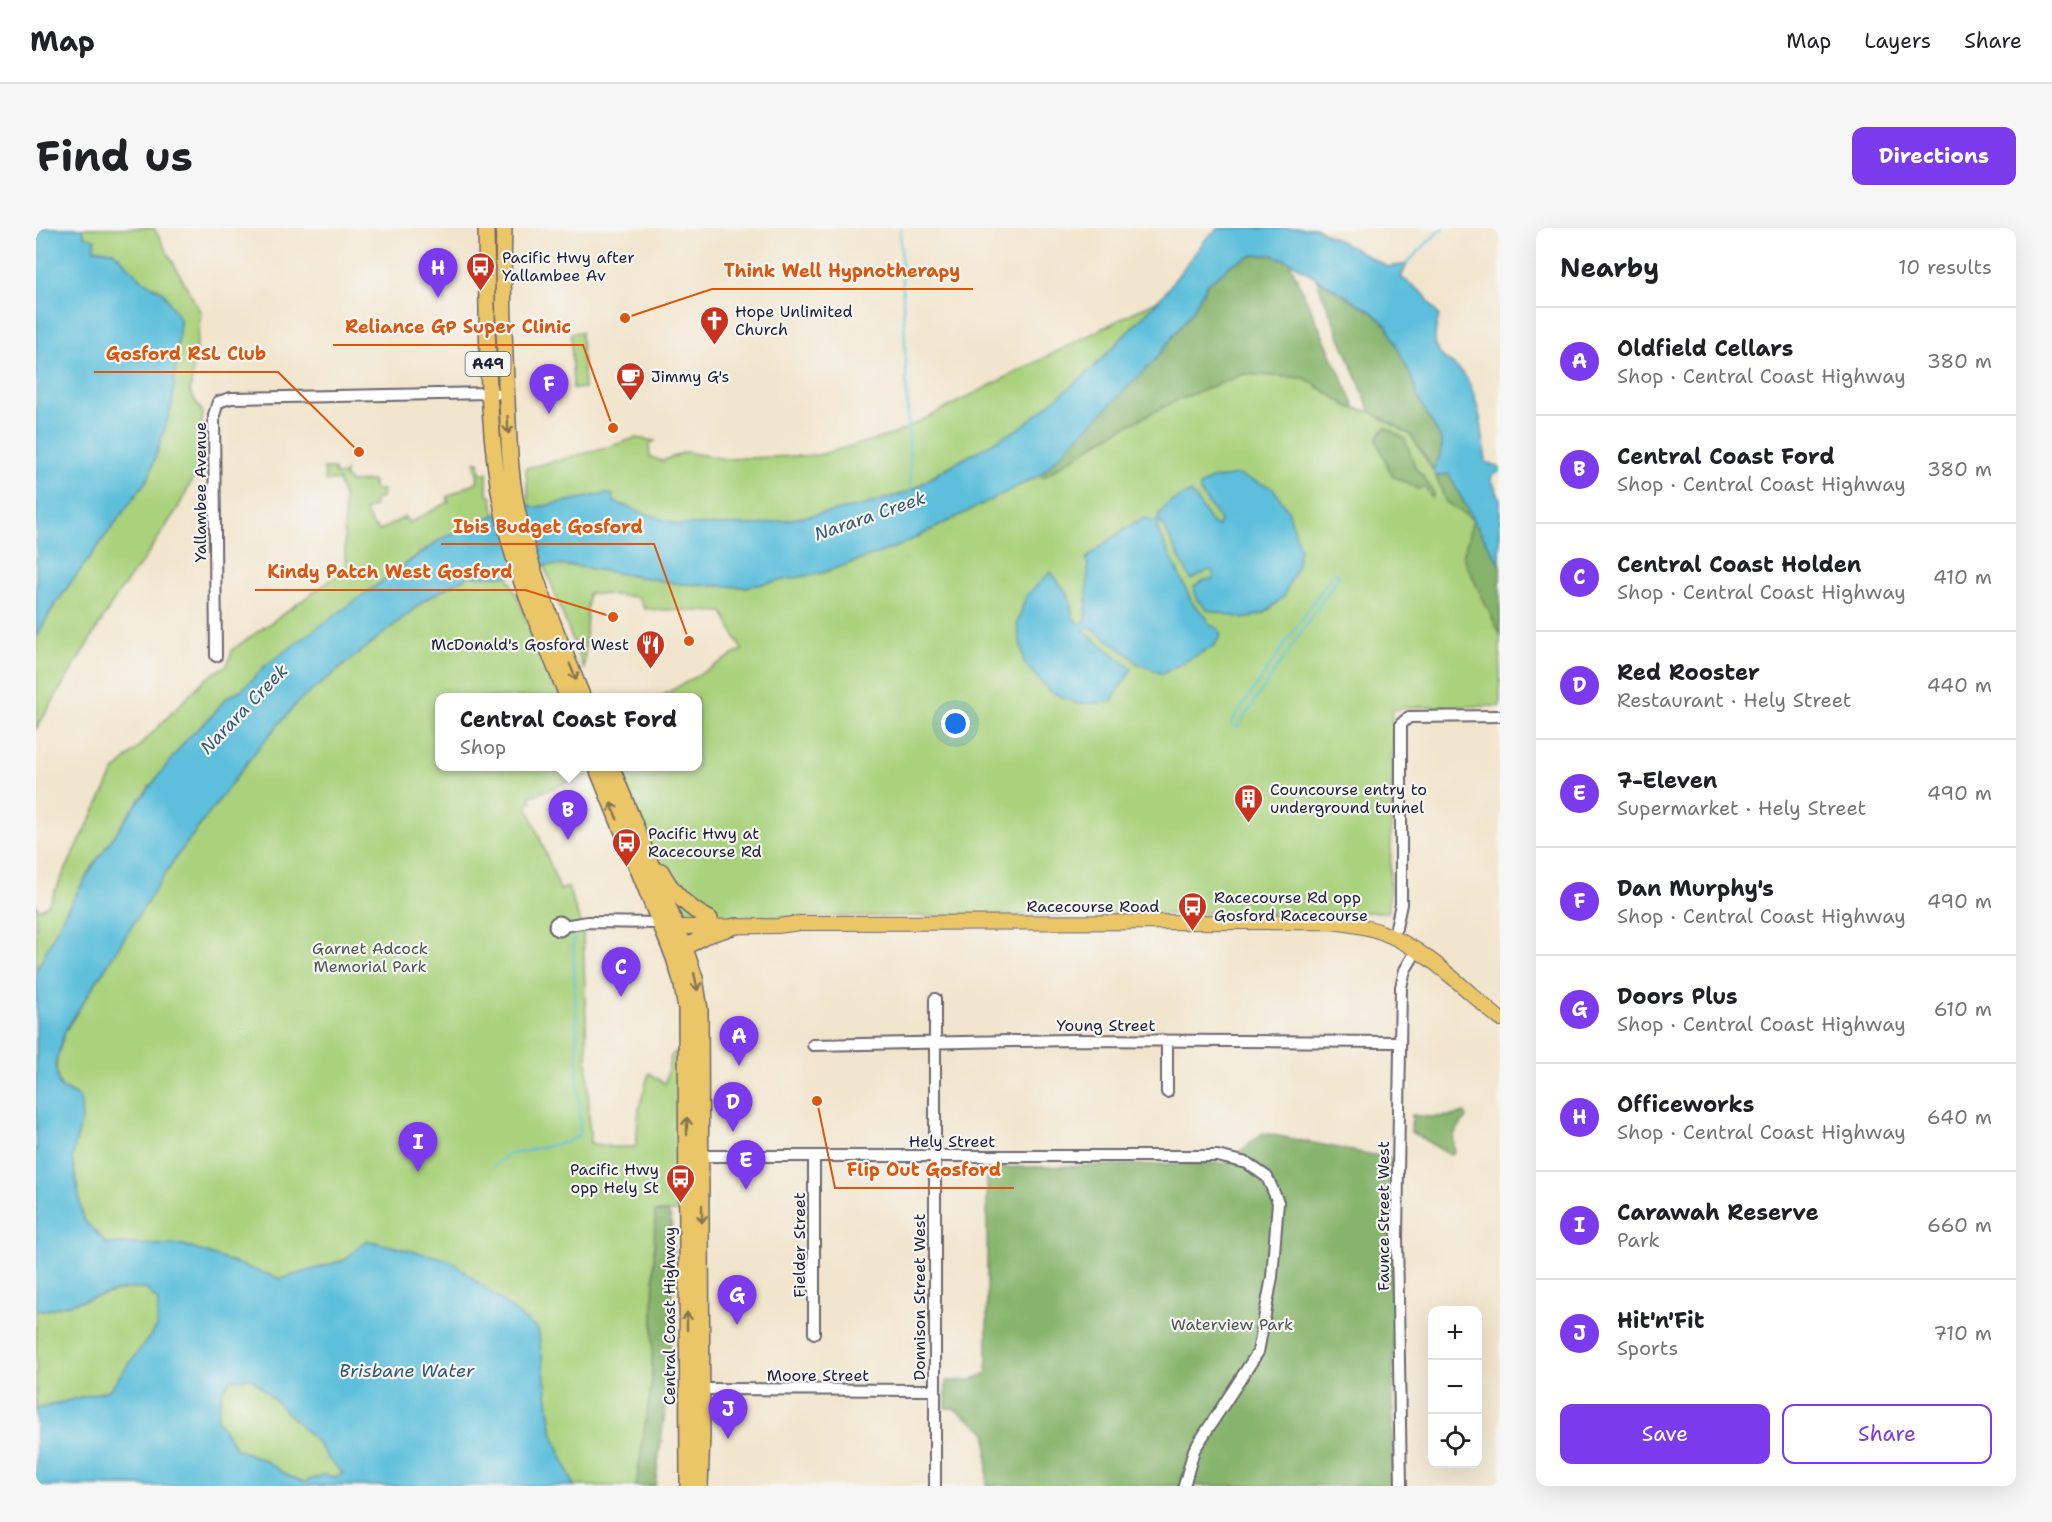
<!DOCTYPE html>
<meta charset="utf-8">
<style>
:root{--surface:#fff;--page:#f6f6f6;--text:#202124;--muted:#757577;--line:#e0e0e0;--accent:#7c3aed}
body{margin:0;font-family:"Shantell Sans",sans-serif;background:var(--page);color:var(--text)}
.controls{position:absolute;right:18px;bottom:18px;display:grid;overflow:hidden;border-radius:12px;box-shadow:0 6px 24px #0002}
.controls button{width:54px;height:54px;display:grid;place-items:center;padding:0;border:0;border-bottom:2px solid var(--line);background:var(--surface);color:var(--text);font:30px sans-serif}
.you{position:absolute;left:920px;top:496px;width:21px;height:21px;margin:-15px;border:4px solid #fff;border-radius:50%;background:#1a73e8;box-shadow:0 0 0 9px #1a73e833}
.badge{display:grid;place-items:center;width:39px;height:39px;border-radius:50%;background:var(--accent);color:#fff;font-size:20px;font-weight:700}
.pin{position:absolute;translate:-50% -50px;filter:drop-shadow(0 2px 3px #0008)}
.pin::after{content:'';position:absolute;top:32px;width:21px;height:18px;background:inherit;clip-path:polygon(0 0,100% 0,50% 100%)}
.popup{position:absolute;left:399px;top:465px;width:267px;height:78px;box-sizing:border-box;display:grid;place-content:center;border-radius:12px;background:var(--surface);filter:drop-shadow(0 2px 4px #0005);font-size:20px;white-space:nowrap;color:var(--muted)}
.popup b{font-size:22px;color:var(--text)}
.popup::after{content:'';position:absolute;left:50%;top:100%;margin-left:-12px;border:12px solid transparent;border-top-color:var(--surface)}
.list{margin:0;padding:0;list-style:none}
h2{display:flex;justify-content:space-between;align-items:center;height:78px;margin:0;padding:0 24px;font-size:26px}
h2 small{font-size:20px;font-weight:400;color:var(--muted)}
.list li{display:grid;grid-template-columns:39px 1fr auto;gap:18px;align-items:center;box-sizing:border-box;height:108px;padding:0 24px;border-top:2px solid var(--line)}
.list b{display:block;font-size:22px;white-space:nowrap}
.list p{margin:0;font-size:20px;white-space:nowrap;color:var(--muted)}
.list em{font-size:20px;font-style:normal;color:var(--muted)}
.actions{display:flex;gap:12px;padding:18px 24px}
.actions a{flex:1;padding:14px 0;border:2px solid var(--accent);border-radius:12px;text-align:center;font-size:21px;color:var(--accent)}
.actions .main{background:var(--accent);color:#fff}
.icon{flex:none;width:33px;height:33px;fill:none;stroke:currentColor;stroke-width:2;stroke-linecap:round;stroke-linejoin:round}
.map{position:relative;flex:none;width:1464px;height:1258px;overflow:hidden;border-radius:12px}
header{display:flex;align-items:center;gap:36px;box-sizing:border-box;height:84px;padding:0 30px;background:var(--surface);border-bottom:2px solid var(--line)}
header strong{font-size:28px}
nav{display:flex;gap:33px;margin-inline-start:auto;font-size:21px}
.intro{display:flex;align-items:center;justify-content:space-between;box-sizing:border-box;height:144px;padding:0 36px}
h1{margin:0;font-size:42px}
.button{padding:15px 27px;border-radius:12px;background:var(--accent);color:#fff;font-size:21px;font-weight:700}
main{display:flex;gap:36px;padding:0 36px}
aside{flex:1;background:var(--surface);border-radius:12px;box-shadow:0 6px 24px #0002}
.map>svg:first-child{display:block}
</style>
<header>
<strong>Map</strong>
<nav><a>Map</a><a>Layers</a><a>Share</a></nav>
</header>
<div class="intro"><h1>Find us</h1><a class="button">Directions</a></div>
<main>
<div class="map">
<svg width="1464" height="1258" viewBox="0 0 1464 1258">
<rect width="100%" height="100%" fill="#f6f6f2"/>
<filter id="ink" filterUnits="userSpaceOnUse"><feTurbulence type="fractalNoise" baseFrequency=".0167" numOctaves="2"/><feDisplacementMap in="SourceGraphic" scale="12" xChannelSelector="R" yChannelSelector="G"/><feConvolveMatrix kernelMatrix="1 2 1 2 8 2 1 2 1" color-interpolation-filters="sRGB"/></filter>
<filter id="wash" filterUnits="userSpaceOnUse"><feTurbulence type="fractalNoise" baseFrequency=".008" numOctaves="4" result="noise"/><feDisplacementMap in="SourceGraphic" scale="24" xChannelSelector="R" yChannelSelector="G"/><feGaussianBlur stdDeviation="1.35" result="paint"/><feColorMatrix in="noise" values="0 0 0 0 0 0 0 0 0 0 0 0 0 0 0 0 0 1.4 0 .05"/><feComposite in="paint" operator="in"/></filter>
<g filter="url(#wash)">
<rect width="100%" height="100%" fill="#f2e5cd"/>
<path fill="#aad27d" stroke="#667a5c" stroke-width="1.5" d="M47 0H118L165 85 154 164 167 185 159 246 142 280 107 333 83 364 0 501V409L18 378 113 249 136 177 144 92 127 64 105 51 77 23 58 21 48 8Z
M1124 71 1055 142 984 200 909 241 875 263 826 278 724 297H642L578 274 577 267 569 266 502 279 493 278 490 240 567 221 599 210 619 213 613 217 614 229 626 233 649 224 690 231 782 227 859 206Z
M545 104 548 160 537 161 535 105Z
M1208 146 1269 150 1313 179 1335 184 1375 207 1400 248 1410 274 1437 292 1428 329 1464 406V478L1378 479 1355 482 1358 505 1353 684 642 690 578 539 661 538V470L624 469 706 422 687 384 609 381 602 369 552 365 548 442 508 337 539 338 646 356 709 359 786 345 863 318 1004 247 1007 248 1070 209 1137 173Z
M439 234H443L444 245H451V266L455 267 459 287 405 311 384 325 320 373 230 437 209 459 189 471 176 488 151 511 96 582 57 638 29 685 0 743V677L4 682 13 675 78 544 168 452 192 436 196 422 309 342 308 270 302 252 290 254 288 241H298L299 247H307L309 244V249L314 254 337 253V262H347L346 270 337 273 339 278 329 283 338 300 340 299 343 303 369 289 373 295 413 274 411 269 442 253Z
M433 348H472L523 469 403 470V538L553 539 556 546 494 568 496 574 491 577 524 662 532 659 547 703 554 915 576 919H600L603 881 613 845 629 856 635 828 639 824H645L643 984H619L616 1152 600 1258H538L517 1207 502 1102 413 1032 330 1012 309 1032 245 1051 147 1017 71 1016 47 991 36 930 46 891C19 853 13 848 29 803L138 632 223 519 262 474 392 370Z
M89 1061H110L122 1073V1099L73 1162 0 1181V1082L7 1083Z
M216 1150 281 1214 294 1232 307 1245 302 1249 287 1247 269 1254 254 1249 228 1232 200 1221 181 1191 186 1162 196 1151Z"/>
<path fill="#87b46c" stroke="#546b54" stroke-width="1.5" d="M1218 27H1236L1253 33 1320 181 1313 179 1269 150 1208 146 1137 174 1070 209 1007 249 1004 247 1052 197 1157 82 1171 56 1198 35Z
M1280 51 1336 84 1351 98 1378 155 1381 168 1406 213 1405 226 1397 242 1375 207 1335 184Z
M1349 199 1369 211 1380 241 1387 248 1398 265 1396 270 1389 259 1382 261 1356 248 1340 211Z
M1413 246 1437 292 1464 336V406L1427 329 1437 292 1410 274 1400 248Z
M1429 885 1431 890C1417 905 1416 905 1419 925L1414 927 1375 904 1376 887C1395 890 1411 890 1429 885Z
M1227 905 1358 931 1357 1258H951V1204L917 1180H910V1153L935 1152 951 1145V940L1190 935Z
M619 984H631L635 990 637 1024 633 1153 619 1258H600L616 1152Z"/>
<path fill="#5dbfdb" stroke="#40708b" stroke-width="1.5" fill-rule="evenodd" d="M0 0H47L48 8 59 11 58 21 77 23 105 51 127 64 144 92 136 177 113 249 18 378 0 409Z
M1183 0H1280L1352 39 1371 36 1365 49 1387 65 1403 88C1388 139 1419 124 1434 157 1445 181 1447 209 1450 234L1464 240V243L1458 244 1455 250 1464 271V336L1437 292 1413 246 1400 248 1397 242 1405 226 1406 213 1381 168 1378 155 1351 98 1336 84 1253 33 1236 27H1218L1198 35 1171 56 1157 82 1120 131 1004 247 863 318 786 345 709 359 646 356 539 338 508 337 472 348H433L392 370 262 474 223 519 138 632 29 803 19 837 23 858 44 870 46 891 36 930 47 991 71 1016 147 1017 245 1051 309 1032 330 1012 414 1032 502 1102 517 1207 538 1258H0V1181L73 1162 121 1099 122 1073 110 1061H89L7 1083 0 1082V743L29 685 57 638 96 582 151 511 176 488 189 471 209 459 230 437 405 311 459 287 493 278 502 279 569 266 577 267 578 274 642 297H724L826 278 875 263 909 241 984 200 1055 142 1124 71 1169 12ZM216 1150 281 1214 294 1233 307 1245 301 1249 287 1247 269 1254 254 1249 228 1232 200 1221 181 1191 186 1162 196 1151Z
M1201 247 1237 260 1252 282 1264 320 1260 340 1248 368 1229 385 1209 391 1172 382 1161 372 1158 359 1168 352 1177 351V343L1173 342 1155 352 1126 295 1120 298 1157 376 1170 388 1173 397 1182 400 1185 407 1178 418 1126 446 1100 435 1097 430 1053 398 1047 402 1096 441 1075 474 1042 476 1013 463 988 435 981 396 990 368 1015 344 1033 368 1037 390 1043 396 1050 393 1052 338 1050 331C1056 325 1099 291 1110 290L1117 294 1124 291 1122 287 1133 275 1155 264 1177 297 1182 298 1184 292 1164 264V258L1175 251Z"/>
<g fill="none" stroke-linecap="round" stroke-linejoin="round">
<path stroke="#5dbfdb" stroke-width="2" d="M864 0 875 264
M1369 37 1403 3 1408 0
M1455 246 1464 244
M1298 344 1303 348 1201 500 1195 495Z
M457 939 471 927 531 914 544 907 537 710"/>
</g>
</g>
<g filter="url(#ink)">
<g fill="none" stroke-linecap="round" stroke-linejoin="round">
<defs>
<path id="minor" d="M180 428 178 187 182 174 195 170 453 165 460 166
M518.5 698a4.5 4.5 0 1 1 9 0a4.5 4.5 0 1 1-9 0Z
M527 698 552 694 624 695
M1358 709 1365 676V496L1373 489 1464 488
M899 771V1258
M777 817 1033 812 1364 814
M1131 864V813
M660 928H1181L1211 935 1231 949 1242 974 1236 1049 1222 1124 1158 1222 1148 1258
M778 928V1105
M665 1161 899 1162
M1365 1258 1361 1008 1365 759 1369 742 1381 722"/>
<path id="major" d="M630 697 641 699 742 698 764 695 1295 694C1312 696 1329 698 1345 704 1391 721 1427 760 1464 791"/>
<path id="highway" d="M450 0C452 100 448 201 470 299 483 358 509 413 532 470
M468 0C466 58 468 115 471 173 473 213 474 255 484 294 498 355 524 412 547 470
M560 538 638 730 645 752 650 781 652 1258
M575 538 649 720 659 750 664 782 666 1207 664 1258
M625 643C636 664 653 681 674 691
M649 720 668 708 700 698"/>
</defs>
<use href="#minor" stroke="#6b666e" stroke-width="14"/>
<use href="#major" stroke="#6b666e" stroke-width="16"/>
<use href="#highway" stroke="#6b666e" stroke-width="18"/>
<use href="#minor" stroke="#fff" stroke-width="10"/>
<use href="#major" stroke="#ebc669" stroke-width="14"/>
<use href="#highway" stroke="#ebc669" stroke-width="15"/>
</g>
<defs><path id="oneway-shaft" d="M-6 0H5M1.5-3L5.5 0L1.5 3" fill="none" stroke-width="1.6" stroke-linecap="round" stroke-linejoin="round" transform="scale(1.5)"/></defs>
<g stroke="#867452">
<use href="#oneway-shaft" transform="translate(472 197) rotate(87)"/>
<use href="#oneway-shaft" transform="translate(537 444) rotate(68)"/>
<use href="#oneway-shaft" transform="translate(578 583) rotate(-112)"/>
<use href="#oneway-shaft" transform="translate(660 754) rotate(78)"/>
<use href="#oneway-shaft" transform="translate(651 898) rotate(-90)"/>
<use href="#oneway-shaft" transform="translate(666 986) rotate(90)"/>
<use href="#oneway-shaft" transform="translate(651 1093) rotate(-90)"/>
</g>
</g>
<defs>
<symbol id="bus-pin" viewBox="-11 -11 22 30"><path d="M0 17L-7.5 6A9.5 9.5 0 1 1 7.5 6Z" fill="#c8321e" stroke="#f6f6f2"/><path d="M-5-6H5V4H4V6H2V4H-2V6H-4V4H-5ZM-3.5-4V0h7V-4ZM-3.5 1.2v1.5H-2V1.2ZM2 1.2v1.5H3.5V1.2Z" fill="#fff"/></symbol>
<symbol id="church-pin" viewBox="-11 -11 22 30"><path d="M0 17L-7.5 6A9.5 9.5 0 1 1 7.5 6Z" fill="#c8321e" stroke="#f6f6f2"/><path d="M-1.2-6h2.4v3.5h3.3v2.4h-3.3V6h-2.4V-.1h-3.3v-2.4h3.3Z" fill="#fff"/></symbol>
<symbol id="cafe-pin" viewBox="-11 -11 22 30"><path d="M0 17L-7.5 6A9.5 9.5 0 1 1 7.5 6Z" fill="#c8321e" stroke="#f6f6f2"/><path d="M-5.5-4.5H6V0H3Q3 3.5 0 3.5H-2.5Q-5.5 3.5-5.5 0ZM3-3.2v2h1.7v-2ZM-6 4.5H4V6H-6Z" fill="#fff"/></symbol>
<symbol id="restaurant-pin" viewBox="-11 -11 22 30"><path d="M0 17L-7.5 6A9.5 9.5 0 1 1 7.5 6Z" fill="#c8321e" stroke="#f6f6f2"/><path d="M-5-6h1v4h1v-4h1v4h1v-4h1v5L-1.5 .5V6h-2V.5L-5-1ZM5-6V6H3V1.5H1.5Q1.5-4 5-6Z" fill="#fff"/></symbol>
<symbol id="building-pin" viewBox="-11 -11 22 30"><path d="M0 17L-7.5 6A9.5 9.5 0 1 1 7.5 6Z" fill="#c8321e" stroke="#f6f6f2"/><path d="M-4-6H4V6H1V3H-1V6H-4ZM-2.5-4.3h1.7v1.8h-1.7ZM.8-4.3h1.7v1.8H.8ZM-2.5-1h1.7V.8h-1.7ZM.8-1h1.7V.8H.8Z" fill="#fff"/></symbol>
</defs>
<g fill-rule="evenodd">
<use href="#bus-pin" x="428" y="22" width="33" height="45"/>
<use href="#church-pin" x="662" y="76" width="33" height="45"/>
<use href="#cafe-pin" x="578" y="132" width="33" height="45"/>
<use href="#restaurant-pin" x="598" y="400" width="33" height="45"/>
<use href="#building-pin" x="1196" y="554" width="33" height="45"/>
<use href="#bus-pin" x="574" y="598" width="33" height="45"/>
<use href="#bus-pin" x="1140" y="662" width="33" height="45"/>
<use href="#bus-pin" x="628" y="934" width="33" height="45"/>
</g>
<g text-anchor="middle" stroke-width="4.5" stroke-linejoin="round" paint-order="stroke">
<rect fill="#f6f6f2" stroke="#626272" stroke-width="1.5" x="429.5" y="124" width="45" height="24" rx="4.5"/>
<g font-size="15" font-weight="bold" fill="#22223b">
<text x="452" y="141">A49</text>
</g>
<g font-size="16" fill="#22223b" stroke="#f6f6f2" text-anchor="start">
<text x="466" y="35">Pacific Hwy after<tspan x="466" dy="18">Yallambee Av</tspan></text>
<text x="699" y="89">Hope Unlimited<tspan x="699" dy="18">Church</tspan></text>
<text x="615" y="154">Jimmy G's</text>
<text x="593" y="422" text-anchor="end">McDonald's Gosford West</text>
<text x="1234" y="567">Councourse entry to<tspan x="1234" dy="18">underground tunnel</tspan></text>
<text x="612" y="611">Pacific Hwy at<tspan x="612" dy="18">Racecourse Rd</tspan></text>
<text x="1178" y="675">Racecourse Rd opp<tspan x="1178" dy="18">Gosford Racecourse</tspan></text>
<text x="623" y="947" text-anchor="end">Pacific Hwy<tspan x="623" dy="18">opp Hely St</tspan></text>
</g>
<g font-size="16" fill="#22223b" stroke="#f6f6f2">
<text transform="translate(164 264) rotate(-90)" y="6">Yallambee Avenue</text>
<text x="1057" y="684">Racecourse Road</text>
<text x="1070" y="803">Young Street</text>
<text x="916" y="919">Hely Street</text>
<text transform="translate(1347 988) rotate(-90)" y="6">Faunce Street West</text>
<text transform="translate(763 1017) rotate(-90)" y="6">Fielder Street</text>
<text transform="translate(883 1069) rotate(-90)" y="6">Donnison Street West</text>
<text transform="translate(633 1088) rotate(-90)" y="6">Central Coast Highway</text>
<text x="782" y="1153">Moore Street</text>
</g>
<g font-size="16" fill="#4b574f" stroke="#f6f6f2">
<text x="334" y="726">Garnet Adcock<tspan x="334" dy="18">Memorial Park</tspan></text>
<text x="1196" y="1102">Waterview Park</text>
</g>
<g font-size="18" font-style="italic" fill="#375973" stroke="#f6f6f2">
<text transform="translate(834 288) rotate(-19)" y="6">Narara Creek</text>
<text transform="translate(208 481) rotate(-46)" y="6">Narara Creek</text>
<text x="371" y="1149">Brisbane Water</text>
</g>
</g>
<path fill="none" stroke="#de560e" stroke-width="2" d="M589 90L676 61H937M577 200L547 117H297M323 224L242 144H58M653 413L618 316H405M577 389L489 362H219M781 873L799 960H978"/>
<g fill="#de560e" stroke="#f6f6f2" stroke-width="2">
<circle cx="589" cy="90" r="6"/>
<circle cx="577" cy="200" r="6"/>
<circle cx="323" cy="224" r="6"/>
<circle cx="653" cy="413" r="6"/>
<circle cx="577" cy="389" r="6"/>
<circle cx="781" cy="873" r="6"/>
</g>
<g font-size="18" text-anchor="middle" font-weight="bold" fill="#de560e" stroke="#f6f6f2" stroke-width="4.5" stroke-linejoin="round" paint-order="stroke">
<text x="806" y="49">Think Well Hypnotherapy</text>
<text x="422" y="105">Reliance GP Super Clinic</text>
<text x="150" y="132">Gosford RSL Club</text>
<text x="512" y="305">Ibis Budget Gosford</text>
<text x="354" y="350">Kindy Patch West Gosford</text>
<text x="888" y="948">Flip Out Gosford</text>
</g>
</svg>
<div class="controls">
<button>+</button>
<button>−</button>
<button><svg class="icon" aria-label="locate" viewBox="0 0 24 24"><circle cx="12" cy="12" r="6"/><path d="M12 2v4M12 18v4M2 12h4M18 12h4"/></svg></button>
</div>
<div class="you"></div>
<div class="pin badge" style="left:703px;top:838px">A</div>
<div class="pin badge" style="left:532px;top:612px">B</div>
<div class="popup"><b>Central Coast Ford</b>Shop</div>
<div class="pin badge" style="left:585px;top:769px">C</div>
<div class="pin badge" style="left:697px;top:904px">D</div>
<div class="pin badge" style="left:710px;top:962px">E</div>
<div class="pin badge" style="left:513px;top:186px">F</div>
<div class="pin badge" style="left:701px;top:1097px">G</div>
<div class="pin badge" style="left:402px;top:70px">H</div>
<div class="pin badge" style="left:382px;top:944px">I</div>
<div class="pin badge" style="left:692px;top:1211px">J</div>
</div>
<aside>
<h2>Nearby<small>10 results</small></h2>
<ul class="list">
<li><span class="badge">A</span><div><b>Oldfield Cellars</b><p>Shop · Central Coast Highway</p></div><em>380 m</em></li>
<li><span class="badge">B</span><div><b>Central Coast Ford</b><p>Shop · Central Coast Highway</p></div><em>380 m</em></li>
<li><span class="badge">C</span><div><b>Central Coast Holden</b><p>Shop · Central Coast Highway</p></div><em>410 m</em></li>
<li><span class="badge">D</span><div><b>Red Rooster</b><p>Restaurant · Hely Street</p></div><em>440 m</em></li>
<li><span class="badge">E</span><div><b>7-Eleven</b><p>Supermarket · Hely Street</p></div><em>490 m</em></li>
<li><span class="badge">F</span><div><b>Dan Murphy's</b><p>Shop · Central Coast Highway</p></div><em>490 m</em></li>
<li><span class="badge">G</span><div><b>Doors Plus</b><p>Shop · Central Coast Highway</p></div><em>610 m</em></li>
<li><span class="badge">H</span><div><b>Officeworks</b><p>Shop · Central Coast Highway</p></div><em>640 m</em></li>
<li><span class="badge">I</span><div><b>Carawah Reserve</b><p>Park</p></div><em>660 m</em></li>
<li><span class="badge">J</span><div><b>Hit'n'Fit</b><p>Sports</p></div><em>710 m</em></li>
</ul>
<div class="actions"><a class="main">Save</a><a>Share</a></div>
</aside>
</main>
